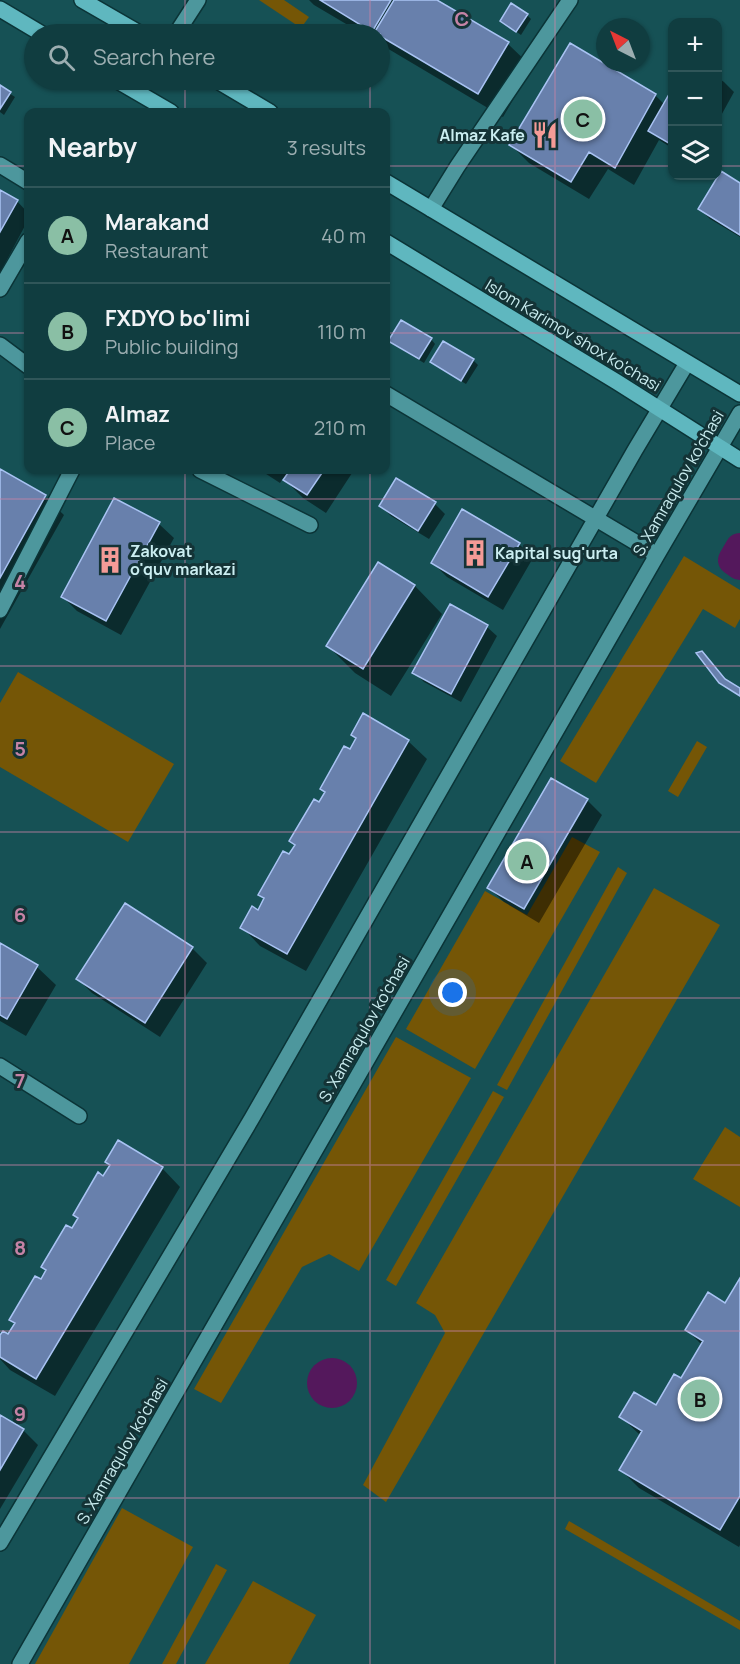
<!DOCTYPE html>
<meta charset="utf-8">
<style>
:root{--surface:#103d40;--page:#1e484b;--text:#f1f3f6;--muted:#9caeb1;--line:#305659;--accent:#8abfa5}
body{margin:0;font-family:Manrope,sans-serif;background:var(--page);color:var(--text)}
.controls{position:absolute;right:18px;top:18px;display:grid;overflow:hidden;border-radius:12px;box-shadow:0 2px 4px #0004}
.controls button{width:54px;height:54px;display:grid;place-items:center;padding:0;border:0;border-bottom:2px solid var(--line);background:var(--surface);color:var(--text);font:30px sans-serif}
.compass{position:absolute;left:596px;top:18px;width:54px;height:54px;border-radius:50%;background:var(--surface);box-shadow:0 2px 4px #0004;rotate:318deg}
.you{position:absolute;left:453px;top:993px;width:21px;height:21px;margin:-15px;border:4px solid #fff;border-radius:50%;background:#1a73e8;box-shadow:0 0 0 9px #1a73e833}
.badge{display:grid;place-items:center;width:39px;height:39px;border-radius:50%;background:var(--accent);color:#111;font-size:20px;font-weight:700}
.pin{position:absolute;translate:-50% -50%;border:3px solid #fff;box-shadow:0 2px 6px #0006}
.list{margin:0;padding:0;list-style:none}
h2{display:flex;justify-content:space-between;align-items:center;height:78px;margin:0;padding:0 24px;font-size:26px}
h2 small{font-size:20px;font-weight:400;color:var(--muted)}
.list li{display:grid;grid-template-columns:39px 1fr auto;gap:18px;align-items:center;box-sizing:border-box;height:96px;padding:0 24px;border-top:2px solid var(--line)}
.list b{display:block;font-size:22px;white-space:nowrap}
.list p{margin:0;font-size:20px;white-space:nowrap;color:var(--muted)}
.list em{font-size:20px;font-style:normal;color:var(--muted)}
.icon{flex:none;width:33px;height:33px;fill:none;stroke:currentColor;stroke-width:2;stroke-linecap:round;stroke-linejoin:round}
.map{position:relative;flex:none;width:740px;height:1664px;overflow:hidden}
.search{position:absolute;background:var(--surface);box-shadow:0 2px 4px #0004;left:24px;top:24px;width:366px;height:66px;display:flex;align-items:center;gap:15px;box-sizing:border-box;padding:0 21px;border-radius:33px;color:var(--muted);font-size:22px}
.panel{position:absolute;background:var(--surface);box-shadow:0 2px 4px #0004;left:24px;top:108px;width:366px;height:366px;border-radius:12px}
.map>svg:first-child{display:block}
</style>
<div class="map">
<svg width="740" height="1664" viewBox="0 0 740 1664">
<rect width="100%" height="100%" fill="#165155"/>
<path fill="#755606" d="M259 0H284L309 17 301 28Z
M684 556 740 590V619L735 628 703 609 596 783 560 761Z
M18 672 174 764 128 842 0 767V703Z
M697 741 707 747 678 797 668 791Z
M572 837 600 852 475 1069 406 1029 485 891 527 915Z
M618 867 627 873 507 1090 497 1085Z
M654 888 720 925 386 1502 363 1485 445 1333 435 1315 416 1303Z
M396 1037 471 1078 359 1271 329 1254 302 1267 221 1403 194 1389Z
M493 1091 504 1097 396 1286 386 1280Z
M725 1127 740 1137V1207L693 1179Z
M122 1508 193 1547 129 1664H35Z
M569 1521 740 1621V1630L565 1529Z
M216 1564 227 1570 176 1664H162Z
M253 1581 316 1615 289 1664H205Z"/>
<path fill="#54185c" d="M307 1383a25 25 0 1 1 50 0a25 25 0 1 1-50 0Z"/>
<path fill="#0007" d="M309 0H434L508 44 532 67 503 117 380 44V34H363L314 5Z
M527 15 531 19 521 35 501 21Z
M570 45 655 95 665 105 672 92V148L659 140 634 185 608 169 589 199 529 163 511 145Z
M718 78 724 82 734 92 718 121Z
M0 87 15 97 4 115 0 112Z
M740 185V237L710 219 700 209Z
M0 192 17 201 28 213V220L0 273Z
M431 339 435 344 424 363 394 345 390 341Z
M444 343 473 360 478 365 466 384 437 367 432 362Z
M0 470 45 497 64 515 0 629Z
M260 470H354L326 513 303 498 283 478 280 483Z
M115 500 159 524 174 538 121 635 77 611 62 596Z
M435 504 445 514 429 539 391 516 381 506Z
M519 544 533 558 503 610 447 577 433 563Z
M379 564 415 586 442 614 391 696 355 673 328 646Z
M487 627 497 636 461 702 424 682 414 672Z
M353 735 408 741 427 759 306 971 260 946 242 927 258 912 265 900 260 895 290 856 357 739Z
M552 780 588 801 602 815 539 923 504 902 489 888Z
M125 905 192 948 207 963 160 1037 92 993 78 979Z
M0 945 37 967 56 985 26 1036 0 1021Z
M107 1162 162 1168 180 1187 55 1396 10 1370 0 1359V1338L9 1336 16 1324 11 1319 41 1281 111 1166Z
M740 1281V1545L739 1547 639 1488 621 1470 640 1435 621 1417 657 1407 681 1380 702 1345 687 1330 726 1305Z
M0 1417 23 1430 38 1445 0 1509Z"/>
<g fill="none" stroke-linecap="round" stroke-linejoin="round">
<path stroke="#54185c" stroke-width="30" d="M740 548 733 560 740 565"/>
</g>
<path fill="#6880ac" stroke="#a9c3f3" stroke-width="1.5" d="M320 0H391L372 32Z
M394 0H437L509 42 478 94 380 36V34L374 33Z
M511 3 528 14 516 32 500 21Z
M570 43 656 94 615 168 589 152 571 182 509 145Z
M0 85 11 92 0 109Z
M672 89V145L648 131Z
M721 171 740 183V235L698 209Z
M0 190 18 200 0 232Z
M401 320 432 338 419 359 388 341Z
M443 341 474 359 461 381 430 362Z
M0 469 46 495 0 578Z
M290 470H324L307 495 283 480Z
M396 478 436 502 418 531 379 506Z
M114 498 160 522 106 621 61 597Z
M462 509 520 543 488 597 431 563Z
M378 562 415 585 363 669 326 646Z
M450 604 488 625 451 694 412 673Z
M702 651 725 679 740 688V696L719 683 696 653Z
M363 713 409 740 287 954 240 928 252 906 258 910 264 898 258 895 283 851 289 854 295 845 289 841 314 799 319 802 325 792 320 789 344 746 350 749 356 738 351 735Z
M551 778 588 799 524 909 487 888Z
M125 903 193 947 145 1023 76 979Z
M0 943 38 965 7 1019 0 1015Z
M118 1140 163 1167 36 1379 0 1357V1335L3 1331 8 1334 15 1323 9 1320 35 1276 41 1279 46 1270 41 1267 66 1225 72 1228 78 1218 73 1215 98 1172 103 1176 110 1165 105 1162Z
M740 1278V1496L720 1530 619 1470 642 1431 619 1417 634 1392 656 1405 674 1374 681 1378 703 1341 685 1330 708 1292 725 1303Z
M0 1415 24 1429 0 1470Z"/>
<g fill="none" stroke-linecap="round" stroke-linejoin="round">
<defs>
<path id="minor" d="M176 34 198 0
M0 165 28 182
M431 209 457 167 570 0
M0 289 28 241
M0 345 28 366
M386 394 657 555
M200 470 310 525
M0 610 72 470
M0 1066 79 1116
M0 1543 252 1118 635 450 687 363
M20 1664 657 555 740 413"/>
<path id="major" d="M82 0 141 34
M0 9 42 34
M116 80 171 112
M216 80 270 112
M386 182 740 394
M386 242 617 382 740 460"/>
</defs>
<use href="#minor" stroke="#0b3437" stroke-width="18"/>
<use href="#major" stroke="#0b3437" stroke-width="18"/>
<use href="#minor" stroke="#4d979d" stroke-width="15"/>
<use href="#major" stroke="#5fb7bf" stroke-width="15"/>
</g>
<path fill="none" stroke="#c683a6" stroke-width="1.5" stroke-opacity="0.55" d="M185 0V34M370 0V34M555 0V1664M185 80V112M370 80V112M0 166H28M386 166H672M718 166H740M0 333H28M386 333H740M185 470V1664M370 470V1664M0 499H740M0 666H740M0 832H740M0 998H740M0 1165H740M0 1331H740M0 1498H740"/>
<defs>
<symbol id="restaurant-bare" viewBox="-9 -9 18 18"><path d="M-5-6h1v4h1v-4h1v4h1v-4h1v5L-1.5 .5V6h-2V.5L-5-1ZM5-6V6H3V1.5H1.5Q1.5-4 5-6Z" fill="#f59b97" stroke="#143336" stroke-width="2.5" paint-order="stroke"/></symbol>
<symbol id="building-bare" viewBox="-9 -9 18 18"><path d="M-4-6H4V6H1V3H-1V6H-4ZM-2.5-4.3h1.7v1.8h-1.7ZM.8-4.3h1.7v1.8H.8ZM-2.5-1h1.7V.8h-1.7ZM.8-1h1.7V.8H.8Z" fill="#f59b97" stroke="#143336" stroke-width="2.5" paint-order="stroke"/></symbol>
</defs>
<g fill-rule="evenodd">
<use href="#restaurant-bare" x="526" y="116" width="38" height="38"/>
<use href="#building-bare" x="456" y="534" width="38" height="38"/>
<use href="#building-bare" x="91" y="541" width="38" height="38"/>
</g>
<g text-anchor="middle" stroke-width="6" stroke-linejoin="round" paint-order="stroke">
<g font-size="16" font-weight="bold" fill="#cbeef1" stroke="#143336" text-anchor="start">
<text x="525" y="141" text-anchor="end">Almaz Kafe</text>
<text x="130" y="557">Zakovat<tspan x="130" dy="18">o'quv markazi</tspan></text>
<text x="495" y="559">Kapital sug'urta</text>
</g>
<g font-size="16" fill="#cbeef1" stroke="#143336">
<text transform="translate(573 335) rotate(31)" y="6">Islom Karimov shox ko'chasi</text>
<text transform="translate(678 483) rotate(-60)" y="6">S. Xamraqulov ko'chasi</text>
<text transform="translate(364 1029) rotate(-60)" y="6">S. Xamraqulov ko'chasi</text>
<text transform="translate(122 1451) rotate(-60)" y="6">S. Xamraqulov ko'chasi</text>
</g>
</g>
<g font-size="20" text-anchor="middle" font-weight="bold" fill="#c683a6" stroke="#143336" stroke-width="6" stroke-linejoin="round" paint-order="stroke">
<text x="462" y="26">C</text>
<text x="20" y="589">4</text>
<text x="20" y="756">5</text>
<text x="20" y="922">6</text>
<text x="20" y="1088">7</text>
<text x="20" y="1255">8</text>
<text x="20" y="1421">9</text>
</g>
</svg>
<div class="controls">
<button>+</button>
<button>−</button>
<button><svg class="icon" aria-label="layers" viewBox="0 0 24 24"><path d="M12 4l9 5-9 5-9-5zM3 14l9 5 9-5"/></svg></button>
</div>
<svg class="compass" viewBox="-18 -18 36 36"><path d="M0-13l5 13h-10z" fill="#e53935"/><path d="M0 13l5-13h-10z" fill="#9caeb1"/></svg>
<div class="you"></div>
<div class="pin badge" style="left:527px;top:861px">A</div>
<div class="pin badge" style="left:700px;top:1399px">B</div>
<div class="pin badge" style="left:583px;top:119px">C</div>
<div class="search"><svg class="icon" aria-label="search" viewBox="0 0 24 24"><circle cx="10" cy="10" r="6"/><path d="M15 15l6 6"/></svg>Search here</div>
<section class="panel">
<h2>Nearby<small>3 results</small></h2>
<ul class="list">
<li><span class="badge">A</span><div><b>Marakand</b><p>Restaurant</p></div><em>40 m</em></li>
<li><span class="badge">B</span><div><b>FXDYO bo'limi</b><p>Public building</p></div><em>110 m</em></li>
<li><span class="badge">C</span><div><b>Almaz</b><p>Place</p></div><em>210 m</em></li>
</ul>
</section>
</div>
